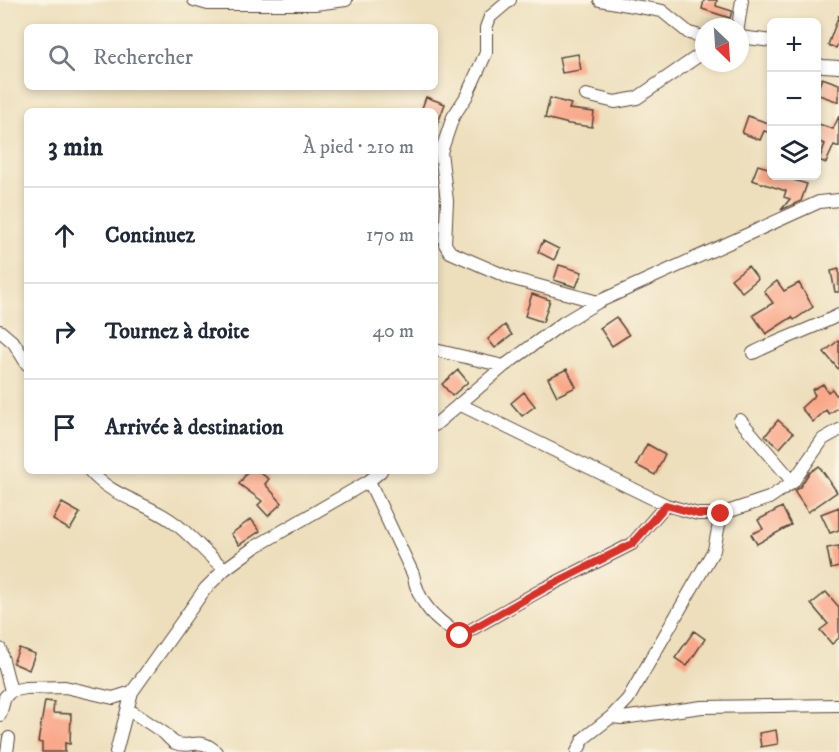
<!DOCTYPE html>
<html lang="fr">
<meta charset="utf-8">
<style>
:root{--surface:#fff;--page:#f6f6f7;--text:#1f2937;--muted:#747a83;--line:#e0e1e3}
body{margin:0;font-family:"IM FELL DW Pica",serif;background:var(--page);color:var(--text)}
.controls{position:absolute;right:18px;top:18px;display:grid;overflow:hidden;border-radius:9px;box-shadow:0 3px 9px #0003}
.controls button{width:54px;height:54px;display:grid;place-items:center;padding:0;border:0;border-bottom:2px solid var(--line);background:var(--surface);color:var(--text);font:30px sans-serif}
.compass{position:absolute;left:695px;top:18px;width:54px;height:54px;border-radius:50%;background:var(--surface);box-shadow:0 3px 9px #0003;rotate:155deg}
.stop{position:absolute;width:18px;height:18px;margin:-14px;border:4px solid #d93025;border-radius:50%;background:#fff}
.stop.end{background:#d93025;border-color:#fff;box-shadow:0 2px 6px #0008}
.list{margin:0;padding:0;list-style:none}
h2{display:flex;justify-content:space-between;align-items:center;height:78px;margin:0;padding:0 24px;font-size:26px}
h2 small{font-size:20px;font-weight:400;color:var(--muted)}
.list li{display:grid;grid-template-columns:39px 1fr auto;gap:18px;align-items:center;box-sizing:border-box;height:96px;padding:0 24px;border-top:2px solid var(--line)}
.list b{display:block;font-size:22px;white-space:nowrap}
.list em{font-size:20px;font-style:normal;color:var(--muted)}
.icon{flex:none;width:33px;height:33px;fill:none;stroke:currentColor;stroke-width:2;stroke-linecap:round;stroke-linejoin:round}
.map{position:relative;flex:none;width:839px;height:752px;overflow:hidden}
.search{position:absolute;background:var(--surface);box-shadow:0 3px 9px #0003;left:24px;top:24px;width:414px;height:66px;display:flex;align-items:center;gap:15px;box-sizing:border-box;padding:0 21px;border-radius:9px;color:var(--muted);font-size:22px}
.panel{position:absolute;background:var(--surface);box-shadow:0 3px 9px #0003;left:24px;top:108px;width:414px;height:366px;border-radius:9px}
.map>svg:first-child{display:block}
</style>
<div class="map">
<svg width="839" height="752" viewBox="0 0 839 752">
<rect width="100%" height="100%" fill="#fcf5e5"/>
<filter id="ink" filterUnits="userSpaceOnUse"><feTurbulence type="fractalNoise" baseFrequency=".0167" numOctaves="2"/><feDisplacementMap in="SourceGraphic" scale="12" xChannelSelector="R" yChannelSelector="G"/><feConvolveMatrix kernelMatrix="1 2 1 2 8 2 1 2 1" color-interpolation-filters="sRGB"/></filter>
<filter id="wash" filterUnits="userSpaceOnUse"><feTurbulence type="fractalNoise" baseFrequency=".008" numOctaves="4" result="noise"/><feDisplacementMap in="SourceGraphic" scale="24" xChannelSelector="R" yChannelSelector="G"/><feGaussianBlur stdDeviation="1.35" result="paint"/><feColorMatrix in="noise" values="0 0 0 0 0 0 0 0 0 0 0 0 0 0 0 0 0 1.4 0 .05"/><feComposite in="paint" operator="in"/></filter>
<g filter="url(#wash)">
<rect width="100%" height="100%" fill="#eddfbc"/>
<g id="blocks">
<path fill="#f9a789" d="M704 0H717L716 6 732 11 730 18 702 9Z
M839 15V41L836 48 828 45Z
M578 54 581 70 562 73 559 57Z
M822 78 839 84V102L816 94Z
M426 97 445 104 436 128 435 111H421Z
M550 98 571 104 569 109 594 112 592 127 569 124 545 118Z
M748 116 771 124V133L764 131 760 140 742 133Z
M839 116V147L834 145 826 163 819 160 825 144 816 141V123L833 129Z
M758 165 771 169V176H780L807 184 801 201 781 210 790 199 784 197 786 191 752 180Z
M543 241 559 249 554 260 538 252Z
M559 265 582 272 576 287 554 280Z
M748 266 758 279 742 292 731 279Z
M839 269V292H835L831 271Z
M777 281 784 291 799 283 813 307 794 320 792 317 766 334 753 315 773 303 764 291Z
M532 294 550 300 543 322 525 316Z
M616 317 629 335 612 346 600 328Z
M505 325 512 335 495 348 488 339Z
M839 340V370L824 352Z
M567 369 576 387 557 396 548 378Z
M458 370 468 382 452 396 442 384Z
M823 384 828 392 832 389 839 399V407L829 414 826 410 813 422 801 408 815 395 812 390Z
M524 392 535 406 522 416 511 403Z
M778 420 793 433 780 448 765 436Z
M647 444 665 454 655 475 636 465Z
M819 466 837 492 808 512 794 491 800 487 809 473Z
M248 471H257L269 479 265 484 282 503 268 516 258 505 262 501 239 484Z
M62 503 80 513 70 530 53 520Z
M782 507 791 525 757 544 751 534 763 529 758 520Z
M839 507V530L830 533 821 514Z
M251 519 260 531 239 545 231 534Z
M839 546V567L831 569 827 548Z
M826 592 839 607V638L832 644 820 630 828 624 811 604Z
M694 631 705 639 687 666 675 658Z
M19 648 35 654 29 670 13 663Z
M45 701 54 702 53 713 71 714 70 744 65 743V752H42V743L38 742Z
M776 730 778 744 761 747 759 733Z"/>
</g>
</g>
<g filter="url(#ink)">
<use href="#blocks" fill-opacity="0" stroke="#564536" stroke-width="1.5"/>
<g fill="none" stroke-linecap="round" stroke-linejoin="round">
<defs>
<path id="minor" d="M194 0 208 4H315L346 0
M510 0 490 17 486 28V53L466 97 453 117 441 152 447 201 445 244 450 252 510 278 598 302
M600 0 662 11 689 33 704 37
M738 27 742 0
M740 37 772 41
M816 64 823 66 839 67
M586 95 615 102 637 98 704 52
M0 331 14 343 27 364
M435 350 504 366
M753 353C781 339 811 329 839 315
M459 404 666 505 698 514H721L769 498 793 482 823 439 839 430
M740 420 793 482
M435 425 504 366 563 323 598 302 819 202 839 200
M90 471C112 497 146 502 173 522 192 535 206 555 225 569
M369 481 413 574C419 606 436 619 460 636L543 589 632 544 666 505
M0 649 11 691
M128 709C140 717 152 725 164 733 167 736 171 741 175 743 190 750 199 735 216 752
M0 715 5 697 11 691 26 688 65 687 113 698 132 692
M611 717 622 718 702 707 839 705
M7 752 9 738
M116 752 132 692 205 589 225 569 255 547 369 481 381 471
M577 752 584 738 611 717 628 699 714 550 721 514"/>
</defs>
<use href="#minor" stroke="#564536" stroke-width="14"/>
<use href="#minor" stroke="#fff" stroke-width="12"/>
</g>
</g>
<g fill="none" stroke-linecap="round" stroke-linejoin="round" filter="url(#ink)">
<path stroke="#d93025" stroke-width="8" d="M460 636 543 589 632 544 666 505 698 514H721"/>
</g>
</svg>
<div class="controls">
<button>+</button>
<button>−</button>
<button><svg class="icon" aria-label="layers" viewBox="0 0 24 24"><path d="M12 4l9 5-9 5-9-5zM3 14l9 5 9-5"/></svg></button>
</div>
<svg class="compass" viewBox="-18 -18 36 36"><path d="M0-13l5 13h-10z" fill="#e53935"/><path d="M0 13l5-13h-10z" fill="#747a83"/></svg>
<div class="stop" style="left:460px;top:636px"></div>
<div class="stop end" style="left:721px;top:514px"></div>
<div class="search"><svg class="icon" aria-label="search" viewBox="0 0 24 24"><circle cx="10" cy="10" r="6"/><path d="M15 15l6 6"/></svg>Rechercher</div>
<section class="panel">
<h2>3 min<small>À pied · 210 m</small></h2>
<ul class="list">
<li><svg class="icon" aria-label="ahead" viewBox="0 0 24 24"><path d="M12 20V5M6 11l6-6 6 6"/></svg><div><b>Continuez</b></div><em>170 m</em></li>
<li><svg class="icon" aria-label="right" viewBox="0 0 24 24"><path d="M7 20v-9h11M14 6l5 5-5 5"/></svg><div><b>Tournez à droite</b></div><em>40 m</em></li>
<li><svg class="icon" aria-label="arrive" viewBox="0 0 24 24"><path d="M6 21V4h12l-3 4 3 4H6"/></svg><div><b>Arrivée à destination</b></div></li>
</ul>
</section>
</div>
